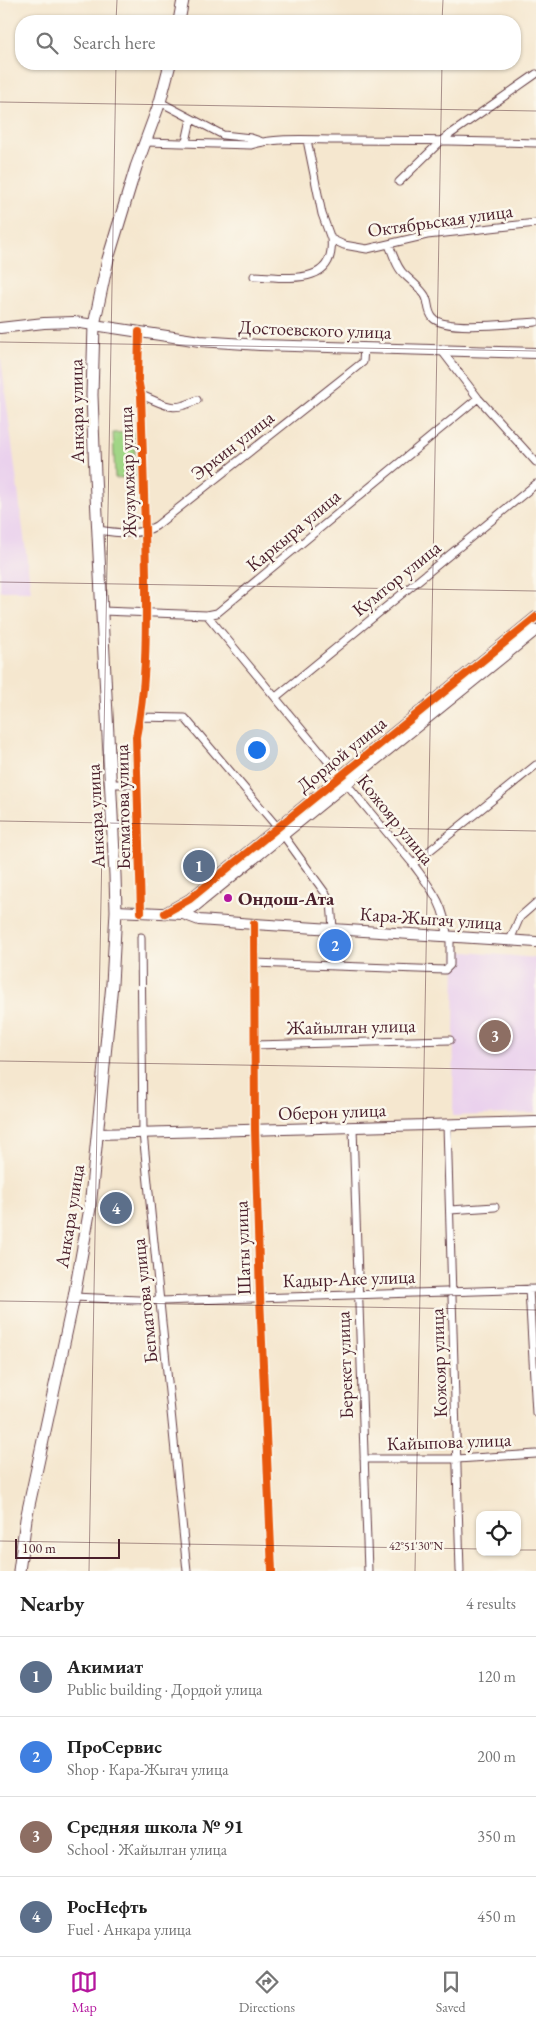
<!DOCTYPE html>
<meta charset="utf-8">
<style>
:root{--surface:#fff;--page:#f6f6f6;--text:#222;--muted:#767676;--line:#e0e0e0;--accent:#b5179e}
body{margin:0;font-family:"EB Garamond",serif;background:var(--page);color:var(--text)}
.controls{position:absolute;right:15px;bottom:15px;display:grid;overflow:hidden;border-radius:10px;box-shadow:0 1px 4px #0004}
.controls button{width:45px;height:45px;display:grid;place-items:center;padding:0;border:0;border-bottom:1px solid var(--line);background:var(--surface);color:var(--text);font:25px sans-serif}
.scale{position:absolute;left:15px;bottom:12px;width:105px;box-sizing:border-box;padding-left:5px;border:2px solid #4a1f2b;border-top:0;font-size:14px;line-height:18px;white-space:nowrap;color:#4a1f2b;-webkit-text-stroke:4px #fbf7ec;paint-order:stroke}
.you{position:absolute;left:256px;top:749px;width:18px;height:18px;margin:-12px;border:4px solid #fff;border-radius:50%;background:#1a73e8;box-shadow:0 0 0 8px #1a73e833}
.badge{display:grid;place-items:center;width:32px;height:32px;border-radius:50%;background:var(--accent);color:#fff;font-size:16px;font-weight:700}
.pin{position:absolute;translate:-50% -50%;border:2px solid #fff;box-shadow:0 1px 5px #0006}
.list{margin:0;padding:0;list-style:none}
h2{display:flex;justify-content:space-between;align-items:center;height:65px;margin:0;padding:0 20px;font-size:21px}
h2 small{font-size:16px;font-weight:400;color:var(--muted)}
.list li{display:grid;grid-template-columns:32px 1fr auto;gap:15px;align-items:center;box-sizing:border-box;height:80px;padding:0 20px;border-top:1px solid var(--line)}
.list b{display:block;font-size:19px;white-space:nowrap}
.list p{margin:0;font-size:16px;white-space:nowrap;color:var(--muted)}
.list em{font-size:16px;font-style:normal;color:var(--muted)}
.icon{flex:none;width:28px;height:28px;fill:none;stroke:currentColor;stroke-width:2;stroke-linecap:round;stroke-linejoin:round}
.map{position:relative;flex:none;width:536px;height:1571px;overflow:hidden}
.search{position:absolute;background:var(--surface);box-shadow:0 1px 4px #0004;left:15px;right:15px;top:15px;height:55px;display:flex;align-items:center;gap:12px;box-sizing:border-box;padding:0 18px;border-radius:20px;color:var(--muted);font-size:19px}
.sheet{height:385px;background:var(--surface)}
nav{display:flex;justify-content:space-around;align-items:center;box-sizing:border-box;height:70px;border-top:1px solid var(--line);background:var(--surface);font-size:14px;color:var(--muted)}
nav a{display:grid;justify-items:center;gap:2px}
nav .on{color:var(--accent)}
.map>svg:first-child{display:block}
</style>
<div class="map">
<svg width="536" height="1571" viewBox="0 0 536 1571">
<rect width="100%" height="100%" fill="#fbf7ec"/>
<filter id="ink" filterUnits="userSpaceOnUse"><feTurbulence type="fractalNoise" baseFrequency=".02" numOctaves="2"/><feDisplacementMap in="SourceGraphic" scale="10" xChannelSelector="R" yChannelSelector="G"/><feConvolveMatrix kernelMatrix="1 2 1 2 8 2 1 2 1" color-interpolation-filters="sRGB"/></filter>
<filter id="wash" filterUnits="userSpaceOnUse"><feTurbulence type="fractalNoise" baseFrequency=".0096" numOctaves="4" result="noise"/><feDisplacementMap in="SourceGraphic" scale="20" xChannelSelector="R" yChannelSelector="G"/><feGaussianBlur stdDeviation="1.12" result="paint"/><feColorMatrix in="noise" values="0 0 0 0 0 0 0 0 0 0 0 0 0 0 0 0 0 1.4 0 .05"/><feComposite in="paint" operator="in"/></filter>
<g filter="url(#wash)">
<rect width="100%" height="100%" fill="#f5e7cf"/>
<path fill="#ead1ed" d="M0 359H1L31 591H0Z
M455 951 536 958V1113L453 1116Z"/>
<path fill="#a1d686" stroke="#767a58" d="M134 432 136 477 115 478 113 433Z"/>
</g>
<g filter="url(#ink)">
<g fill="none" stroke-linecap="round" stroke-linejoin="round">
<defs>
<path id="street" d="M160 102 223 135 251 138 260 141
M307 140 322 214 331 239 344 245 367 249 427 235 536 223
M146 142 251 145C276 137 311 140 338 140 404 140 470 141 536 143
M186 142 191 119
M399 182 442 140 536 74
M389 245C393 254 397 269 405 275 412 282 418 286 424 294 430 301 426 310 433 318 445 332 516 323 536 322
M254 276C286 277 336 287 331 239
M139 332 138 379 141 395C143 456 145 517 146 578 146 630 147 685 136 737L141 912
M442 351 478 398 536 462
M141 395C167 405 171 413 197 400
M98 530C117 533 139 536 156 526L363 362 364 348
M102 611 207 615 217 613 478 398
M207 615 413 864C431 889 445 904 447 936
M276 697 536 484
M140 717 185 718 278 828 331 901 333 929
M111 784H137
M113 826 138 824
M413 864 536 765
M254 924 255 1130 260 1297 272 1571
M141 937 143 1133 187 1571
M510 940 520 917 536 903
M254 963 445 970 450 965V937
M254 1045 450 1040
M447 1125 460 1571
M353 1128 368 1571
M450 1210 495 1207
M529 1289 536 1413
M74 1297 160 1301 536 1289
M364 1459H457L536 1454"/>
<path id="secondary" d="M0 328 44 323 74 322 200 341 260 345 536 353
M116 911 183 914 199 920 254 924 536 942
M165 913 190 899 536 617
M183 914 194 907 536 630
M98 1134 536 1122"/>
<path id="primary" d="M179 21 183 0
M19 1571 26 1519 74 1297 90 1208 112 984 116 911 115 875 95 475 92 395 94 325 108 259 136 167 160 102 170 64"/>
</defs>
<use href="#street" stroke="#643d44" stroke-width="9"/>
<use href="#secondary" stroke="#643d44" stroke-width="12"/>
<use href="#primary" stroke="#643d44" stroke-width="13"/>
<use href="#street" stroke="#fff" stroke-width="7"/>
<use href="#secondary" stroke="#fff" stroke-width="10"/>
<use href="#primary" stroke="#fff" stroke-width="11"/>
<defs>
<path id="cycleway" d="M139 332 138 379 141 395C143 456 145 517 146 578 146 630 147 685 136 737L141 912
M165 913 190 899 536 617
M254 924 255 1130 260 1297 272 1571"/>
</defs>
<use href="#cycleway" stroke="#fbf7ec" stroke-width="11"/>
<use href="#cycleway" stroke="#e8590c" stroke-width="8"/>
</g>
</g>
<path fill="none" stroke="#4a1f2b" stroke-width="1" stroke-opacity="0.45" d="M116 21 117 0M442 21 443 0M0 102 536 111M0 342 536 351M0 582 536 591M0 821 536 831M0 1061 536 1070M0 1301 536 1310M0 1541 480 1549M517 1550H536M89 1571 116 64M415 1571 442 64"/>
<circle fill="#b5179e" stroke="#fbf7ec" stroke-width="2" cx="228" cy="898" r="5"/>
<g text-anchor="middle" stroke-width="5" stroke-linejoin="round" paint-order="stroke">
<g font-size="19" fill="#4a1f2b" stroke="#fbf7ec">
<text transform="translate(440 220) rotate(-8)" y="7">Октябрьская улица</text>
<text transform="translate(315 329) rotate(2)" y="7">Достоевского улица</text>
<text transform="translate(76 411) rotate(-91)" y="7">Анкара улица</text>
<text transform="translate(232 445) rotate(-38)" y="7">Эркин улица</text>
<text transform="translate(127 472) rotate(-92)" y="7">Жузумжар улица</text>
<text transform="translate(293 530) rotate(-40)" y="7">Каркыра улица</text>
<text transform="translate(396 578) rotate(-39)" y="7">Кумтор улица</text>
<text transform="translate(341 754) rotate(-39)" y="7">Дордой улица</text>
<text transform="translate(122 807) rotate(-91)" y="7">Бегматова улица</text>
<text transform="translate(95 816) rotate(-93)" y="7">Анкара улица</text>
<text transform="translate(396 819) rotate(51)" y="7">Кожояр улица</text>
<text transform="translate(431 918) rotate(4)" y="7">Кара-Жыгач улица</text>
<text transform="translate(351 1026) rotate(-1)" y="7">Жайылган улица</text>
<text transform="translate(332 1111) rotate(-2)" y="7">Оберон улица</text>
<text transform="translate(69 1216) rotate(-81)" y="7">Анкара улица</text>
<text transform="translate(242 1248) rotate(-92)" y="7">Шаты улица</text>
<text transform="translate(349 1278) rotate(-2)" y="7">Кадыр-Аке улица</text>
<text transform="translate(144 1301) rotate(-96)" y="7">Бегматова улица</text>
<text transform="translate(438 1363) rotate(-92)" y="7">Кожояр улица</text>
<text transform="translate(344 1365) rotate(-92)" y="7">Берекет улица</text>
<text transform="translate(449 1441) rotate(-2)" y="7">Кайыпова улица</text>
</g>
<g font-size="19" font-weight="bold" fill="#4a1f2b" stroke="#fbf7ec" text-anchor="start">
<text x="238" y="905">Ондош-Ата</text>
</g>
</g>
<g font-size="12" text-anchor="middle" fill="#4a1f2b" stroke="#fbf7ec" stroke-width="5" stroke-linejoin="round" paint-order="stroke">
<text x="416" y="1550">42°51'30"N</text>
</g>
</svg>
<div class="controls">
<button><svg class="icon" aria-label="locate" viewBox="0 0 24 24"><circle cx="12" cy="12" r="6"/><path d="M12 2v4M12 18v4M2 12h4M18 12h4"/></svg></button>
</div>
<div class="scale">100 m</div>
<div class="you"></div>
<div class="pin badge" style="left:199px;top:866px;background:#5c6f8a">1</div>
<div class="pin badge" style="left:335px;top:945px;background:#3f7fe0">2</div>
<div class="pin badge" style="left:495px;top:1036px;background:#8d6e63">3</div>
<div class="pin badge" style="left:116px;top:1208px;background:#5c6f8a">4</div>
<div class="search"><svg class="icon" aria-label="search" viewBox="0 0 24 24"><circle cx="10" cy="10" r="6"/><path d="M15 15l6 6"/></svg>Search here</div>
</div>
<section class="sheet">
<h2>Nearby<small>4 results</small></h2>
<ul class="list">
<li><span class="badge" style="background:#5c6f8a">1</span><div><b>Акимиат</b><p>Public building · Дордой улица</p></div><em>120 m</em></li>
<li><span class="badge" style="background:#3f7fe0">2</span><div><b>ПроСервис</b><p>Shop · Кара-Жыгач улица</p></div><em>200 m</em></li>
<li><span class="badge" style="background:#8d6e63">3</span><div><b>Средняя школа № 91</b><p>School · Жайылган улица</p></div><em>350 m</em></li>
<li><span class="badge" style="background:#5c6f8a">4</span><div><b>РосНефть</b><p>Fuel · Анкара улица</p></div><em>450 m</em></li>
</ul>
</section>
<nav>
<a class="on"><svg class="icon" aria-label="map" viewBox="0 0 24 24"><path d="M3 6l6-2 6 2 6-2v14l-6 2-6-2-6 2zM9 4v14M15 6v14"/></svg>Map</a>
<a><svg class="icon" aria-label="directions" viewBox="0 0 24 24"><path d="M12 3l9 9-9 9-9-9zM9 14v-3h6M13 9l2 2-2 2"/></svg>Directions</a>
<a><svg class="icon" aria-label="saved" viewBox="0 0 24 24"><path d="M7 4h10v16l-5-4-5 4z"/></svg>Saved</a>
</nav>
